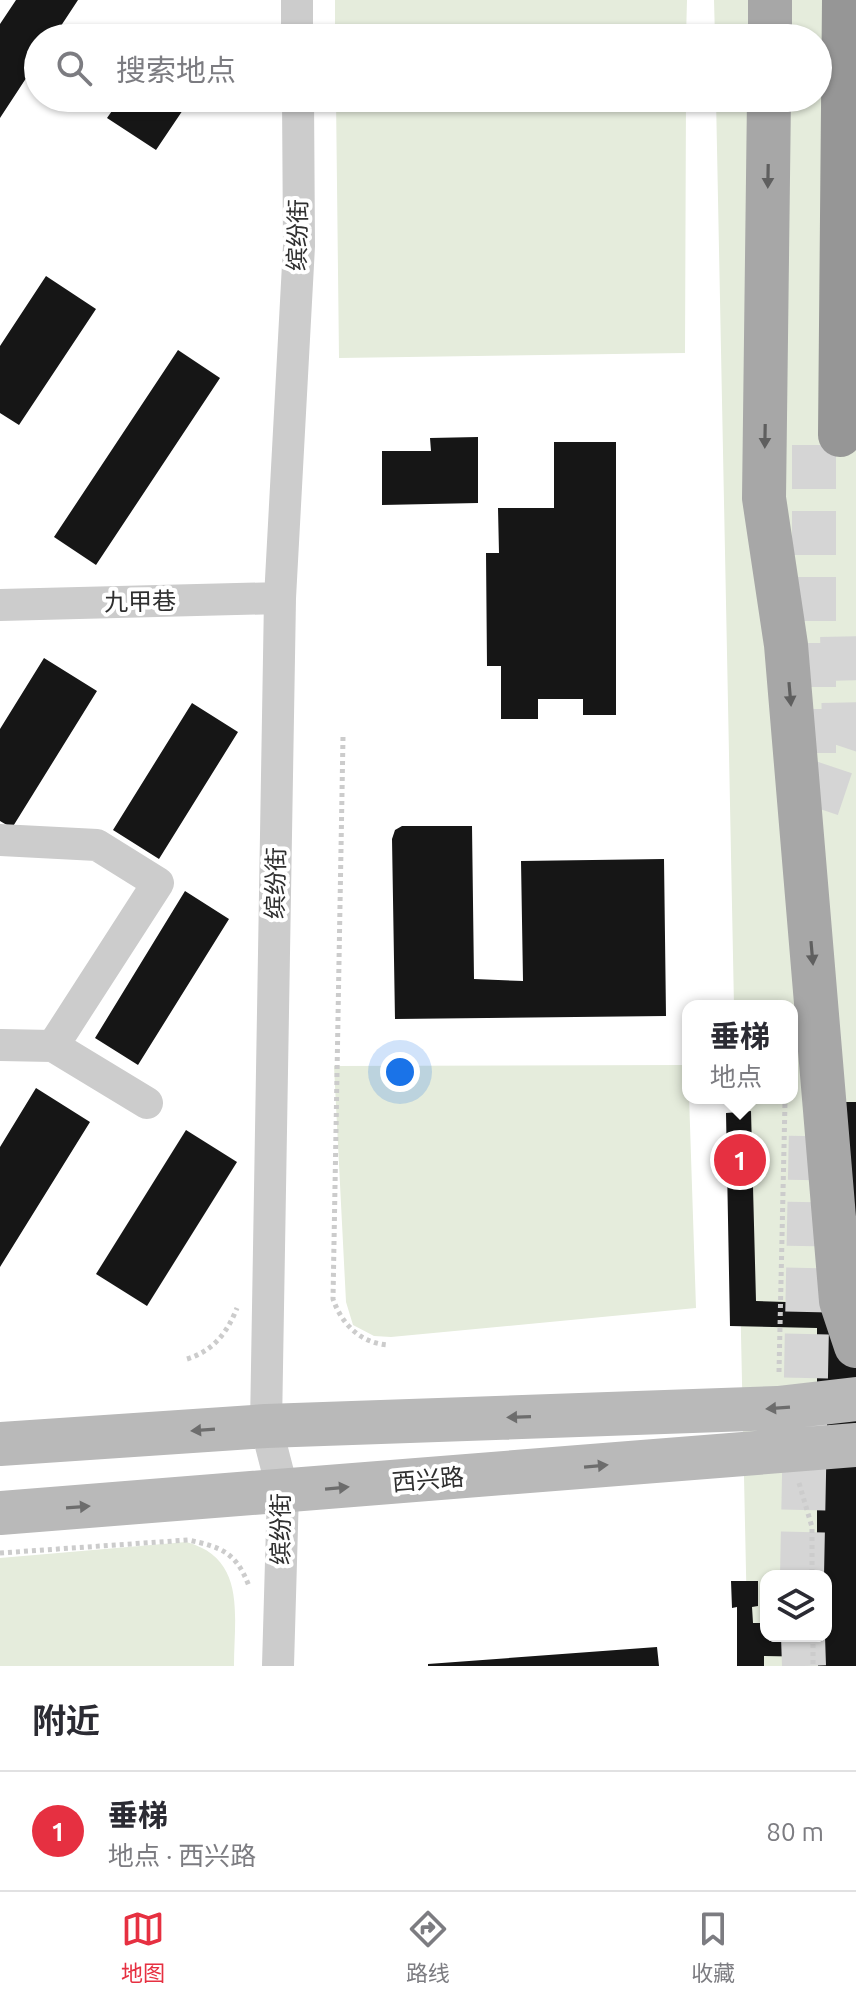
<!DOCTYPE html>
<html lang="zh">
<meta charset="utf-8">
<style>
:root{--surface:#fff;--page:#f7f7f7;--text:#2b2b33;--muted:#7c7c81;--line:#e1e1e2;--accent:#e63041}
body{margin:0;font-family:Ubuntu,"Noto Sans SC",sans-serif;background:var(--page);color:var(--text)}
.controls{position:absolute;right:24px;bottom:24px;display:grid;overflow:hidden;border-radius:16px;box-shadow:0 2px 6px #0004}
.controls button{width:72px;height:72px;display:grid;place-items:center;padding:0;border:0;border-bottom:2px solid var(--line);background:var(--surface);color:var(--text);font:40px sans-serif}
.you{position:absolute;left:400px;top:1072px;width:28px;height:28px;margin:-20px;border:6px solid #fff;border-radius:50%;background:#1a73e8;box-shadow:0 0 0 12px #1a73e833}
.badge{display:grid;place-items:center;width:52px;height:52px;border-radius:50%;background:var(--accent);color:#fff;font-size:26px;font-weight:700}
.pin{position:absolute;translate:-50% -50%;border:4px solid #fff;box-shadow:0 2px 8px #0006}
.popup{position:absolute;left:682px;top:1000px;width:116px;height:104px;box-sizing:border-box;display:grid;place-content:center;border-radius:16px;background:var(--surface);filter:drop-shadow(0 2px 6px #0005);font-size:26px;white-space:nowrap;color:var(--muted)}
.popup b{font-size:30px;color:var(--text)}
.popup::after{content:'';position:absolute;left:50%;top:100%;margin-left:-16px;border:16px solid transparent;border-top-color:var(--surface)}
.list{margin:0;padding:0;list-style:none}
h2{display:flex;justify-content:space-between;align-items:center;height:104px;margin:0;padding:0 32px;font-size:34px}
h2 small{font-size:26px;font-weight:400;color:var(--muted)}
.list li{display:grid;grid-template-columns:52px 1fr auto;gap:24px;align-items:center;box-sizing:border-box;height:120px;padding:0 32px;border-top:2px solid var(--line)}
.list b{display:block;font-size:30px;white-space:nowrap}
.list p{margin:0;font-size:26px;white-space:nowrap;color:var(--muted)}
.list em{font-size:26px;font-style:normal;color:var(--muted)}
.icon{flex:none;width:44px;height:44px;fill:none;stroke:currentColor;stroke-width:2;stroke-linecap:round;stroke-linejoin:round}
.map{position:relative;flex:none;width:856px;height:1666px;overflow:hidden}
.search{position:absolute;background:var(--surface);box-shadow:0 2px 6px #0004;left:24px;right:24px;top:24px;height:88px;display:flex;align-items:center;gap:20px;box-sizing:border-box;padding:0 28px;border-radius:44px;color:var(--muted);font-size:30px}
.sheet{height:224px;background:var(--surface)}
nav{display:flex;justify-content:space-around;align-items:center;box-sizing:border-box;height:112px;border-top:2px solid var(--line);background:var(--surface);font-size:22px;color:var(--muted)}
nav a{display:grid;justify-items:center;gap:4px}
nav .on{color:var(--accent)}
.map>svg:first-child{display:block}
</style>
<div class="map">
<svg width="856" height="1666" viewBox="0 0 856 1666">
<rect width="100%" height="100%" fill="#fff"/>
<path fill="#e5ecdc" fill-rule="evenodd" d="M335 0H687L686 38H335Z
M714 0H856V1666H748L736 1098H792V1006H734L716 98H818V38H715ZM766 1576H826V1636H766Z
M336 98H686L685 353 339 358Z
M688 1065 696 1308 391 1337 374 1336 353 1325 346 1302 334 1066Z
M186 1542C247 1558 234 1616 234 1666H0V1558Z"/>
<path fill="#161616" d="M16 0H78L53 38H38V60L0 118V24Z
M167 28 181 38H160Z
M121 98H191L156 150 107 118Z
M46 276 96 309 19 425 0 413V346Z
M178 350 220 378 96 565 54 537Z
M478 437V503L382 505V451H431L430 438Z
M554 442H616V715H583V699H538V719H501V666H487L486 553H499L498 508H554Z
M44 658 97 691 12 828 0 821V729Z
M192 703 238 732 159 859 113 830Z
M402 826H472L474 979 523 981 521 861 664 859 666 1016 395 1019 392 839 395 830Z
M185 891 229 919 138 1065 95 1038Z
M36 1088 90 1122 0 1267V1147Z
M817 1102H856V1666H818V1657L764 1656V1666H737V1607L732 1608 731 1581H758V1606L752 1607 753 1623H766V1636H826V1576H817V1328L730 1326 726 1113 751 1111 756 1301 818 1303Z
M186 1130 237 1162 147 1306 96 1274Z
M657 1647 659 1666H428V1664Z"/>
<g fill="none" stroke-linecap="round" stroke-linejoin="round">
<path stroke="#d5d5d5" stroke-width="44" stroke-dasharray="44 22" stroke-linecap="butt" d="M814 753V440
M817 808 844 728 842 630
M802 1576 811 1126
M803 1636 804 1666"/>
<path stroke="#ccc" stroke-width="5" stroke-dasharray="4 4" stroke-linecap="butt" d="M343 737 333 1299C342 1325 361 1343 388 1345
M187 1359C213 1351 227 1333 237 1308
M779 1372 785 1102
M799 1483 812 1527V1576
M0 1553 188 1540C221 1547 236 1552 249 1586
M813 1636V1666"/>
<path stroke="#ccc" stroke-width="32" d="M297 0V38
M0 605 280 598
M0 840 97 845 158 883 53 1046 0 1045
M53 1046 147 1103
M278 1666 283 1492 266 1426 280 598 299 246 298 98"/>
<path stroke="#b9b9b9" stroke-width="44" d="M0 1444 266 1426 778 1408 856 1399
M0 1513 856 1445"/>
<path stroke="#a7a7a7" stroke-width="44" d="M770 38V0
M769 98 764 498 786 645 841 1301 856 1346"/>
<path stroke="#969696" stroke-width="44" d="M840 435 844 0"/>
</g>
<defs><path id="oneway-solid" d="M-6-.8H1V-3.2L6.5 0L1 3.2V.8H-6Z" transform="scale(2)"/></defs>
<g fill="#5f5f5f">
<use href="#oneway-solid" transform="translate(768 176) rotate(91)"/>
<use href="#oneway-solid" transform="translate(765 436) rotate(91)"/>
<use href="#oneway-solid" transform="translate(790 694) rotate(85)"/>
<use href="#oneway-solid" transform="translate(812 953) rotate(85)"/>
</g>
<g fill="#6d6d6d">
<use href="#oneway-solid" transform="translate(778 1408) rotate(176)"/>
<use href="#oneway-solid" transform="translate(519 1417) rotate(178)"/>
<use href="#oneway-solid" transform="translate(203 1430) rotate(176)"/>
<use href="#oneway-solid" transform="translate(596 1466) rotate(-5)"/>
<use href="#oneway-solid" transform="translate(337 1488) rotate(-5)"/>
<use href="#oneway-solid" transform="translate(78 1507) rotate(-4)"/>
</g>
<g text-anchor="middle" stroke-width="8" stroke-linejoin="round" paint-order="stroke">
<g font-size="24" fill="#2f2f2f" stroke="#fff">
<text transform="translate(298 235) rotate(-89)" y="8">缤纷街</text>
<text transform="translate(140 602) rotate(-1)" y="8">九甲巷</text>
<text transform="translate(276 883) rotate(-89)" y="8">缤纷街</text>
<text transform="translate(428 1480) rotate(-5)" y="8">西兴路</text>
<text transform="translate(281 1529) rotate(-90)" y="8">缤纷街</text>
</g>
</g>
</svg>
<div class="controls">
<button><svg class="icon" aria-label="layers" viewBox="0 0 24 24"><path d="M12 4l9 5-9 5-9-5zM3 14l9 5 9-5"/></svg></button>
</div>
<div class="you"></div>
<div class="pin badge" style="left:740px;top:1160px">1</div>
<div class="popup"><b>垂梯</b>地点</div>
<div class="search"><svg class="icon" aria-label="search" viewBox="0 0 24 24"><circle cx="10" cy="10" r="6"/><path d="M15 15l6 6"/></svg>搜索地点</div>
</div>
<section class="sheet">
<h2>附近<small></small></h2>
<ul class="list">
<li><span class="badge">1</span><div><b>垂梯</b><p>地点 · 西兴路</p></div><em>80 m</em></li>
</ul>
</section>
<nav>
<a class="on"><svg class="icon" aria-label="map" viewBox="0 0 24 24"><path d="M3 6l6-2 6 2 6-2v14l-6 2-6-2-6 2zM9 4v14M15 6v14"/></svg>地图</a>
<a><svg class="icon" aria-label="directions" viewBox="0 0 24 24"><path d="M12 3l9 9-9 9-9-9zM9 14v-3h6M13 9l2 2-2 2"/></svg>路线</a>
<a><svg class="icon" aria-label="saved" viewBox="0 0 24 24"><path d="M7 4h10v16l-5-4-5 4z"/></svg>收藏</a>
</nav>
